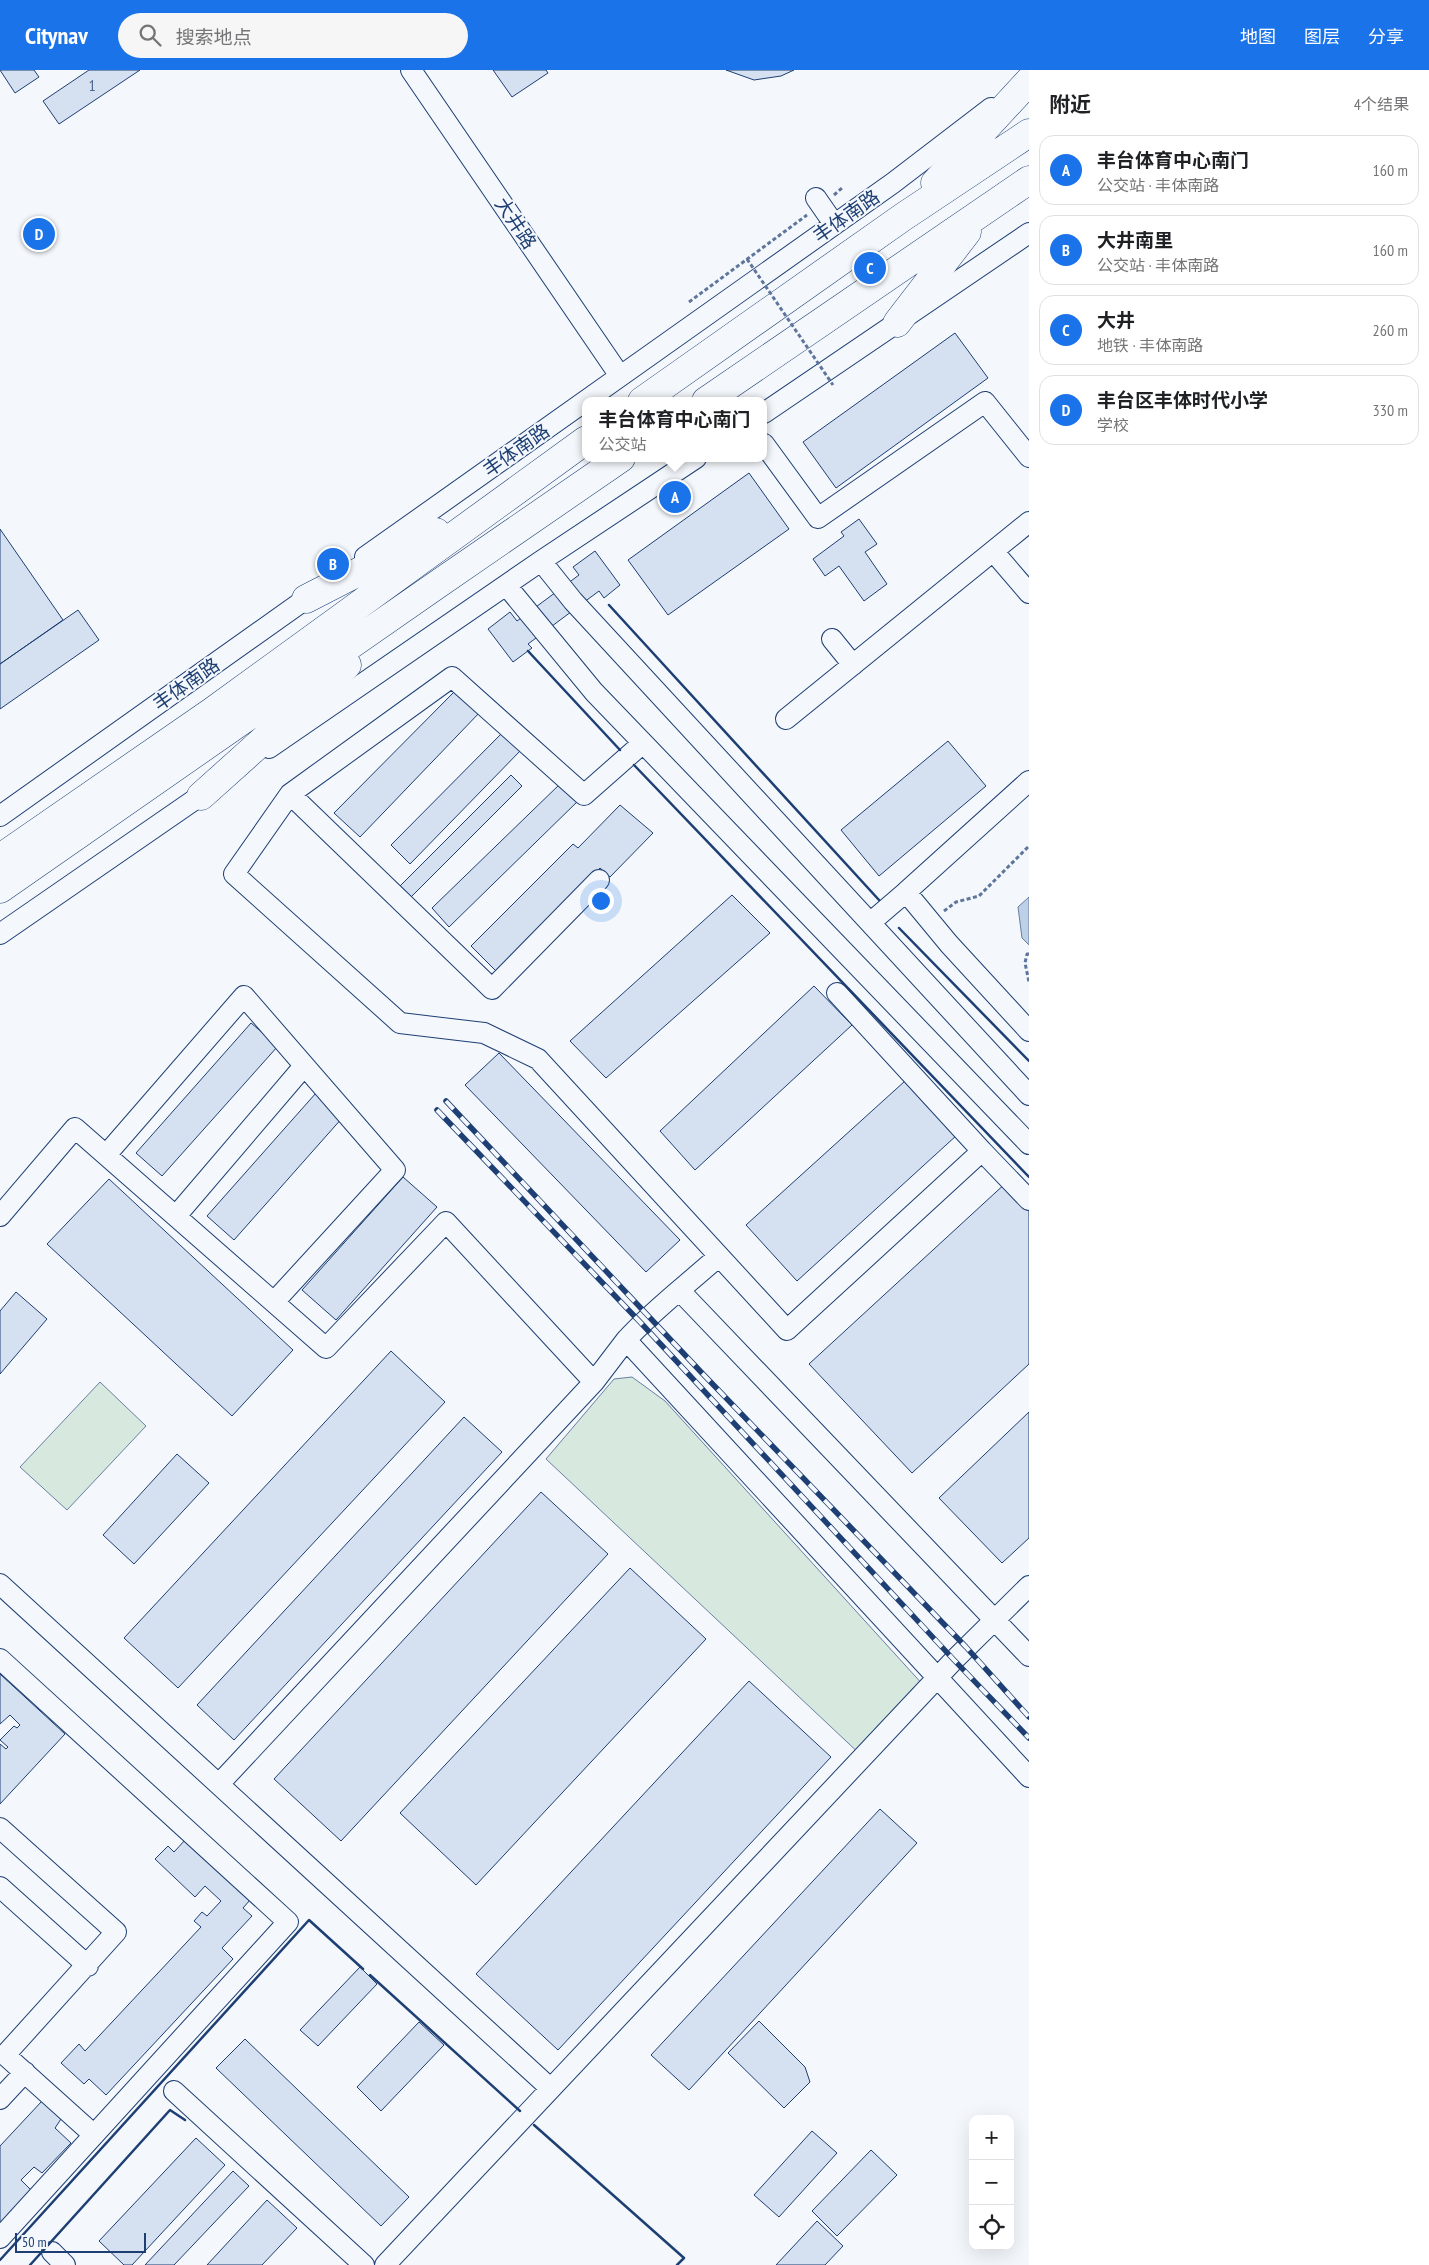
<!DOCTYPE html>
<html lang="zh">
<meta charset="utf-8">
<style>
:root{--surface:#fff;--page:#f6f6f6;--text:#202124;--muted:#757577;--line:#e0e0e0;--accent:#1a73e8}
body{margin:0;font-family:"PT Sans Narrow","Noto Sans SC",sans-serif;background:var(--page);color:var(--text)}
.controls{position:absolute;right:15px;bottom:15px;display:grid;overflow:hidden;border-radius:10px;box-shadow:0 5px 20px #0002}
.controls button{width:45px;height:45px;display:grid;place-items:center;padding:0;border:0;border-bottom:1px solid var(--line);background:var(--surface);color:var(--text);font:25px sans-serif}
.scale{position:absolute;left:15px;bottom:12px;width:131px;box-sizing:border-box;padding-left:5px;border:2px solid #1d3f73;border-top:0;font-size:14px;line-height:18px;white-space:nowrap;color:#1d3f73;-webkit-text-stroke:4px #f4f7fb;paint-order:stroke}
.you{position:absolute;left:600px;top:830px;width:18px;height:18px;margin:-12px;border:4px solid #fff;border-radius:50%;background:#1a73e8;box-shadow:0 0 0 8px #1a73e833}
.badge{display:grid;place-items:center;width:32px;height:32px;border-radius:50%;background:var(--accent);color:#fff;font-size:16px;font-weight:700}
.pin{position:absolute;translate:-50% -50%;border:2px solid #fff;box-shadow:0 1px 5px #0006}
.popup{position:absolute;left:582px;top:327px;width:185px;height:65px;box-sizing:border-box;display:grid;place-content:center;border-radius:10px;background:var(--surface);filter:drop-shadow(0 1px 4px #0005);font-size:16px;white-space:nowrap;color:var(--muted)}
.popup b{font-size:19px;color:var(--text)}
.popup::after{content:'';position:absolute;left:50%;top:100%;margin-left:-10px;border:10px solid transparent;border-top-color:var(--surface)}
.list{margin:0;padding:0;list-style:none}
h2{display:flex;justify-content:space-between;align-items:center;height:65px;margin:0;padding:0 20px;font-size:21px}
h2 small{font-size:16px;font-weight:400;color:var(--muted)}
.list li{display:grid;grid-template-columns:32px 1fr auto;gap:15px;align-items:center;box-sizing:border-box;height:70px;margin:0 10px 10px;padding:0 10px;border:1px solid var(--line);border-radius:15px}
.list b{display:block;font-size:19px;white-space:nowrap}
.list p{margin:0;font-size:16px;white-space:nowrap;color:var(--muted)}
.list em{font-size:16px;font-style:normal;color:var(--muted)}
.icon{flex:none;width:28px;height:28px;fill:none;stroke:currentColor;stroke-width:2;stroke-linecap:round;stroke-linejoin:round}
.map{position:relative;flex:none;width:1029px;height:2195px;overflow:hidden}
header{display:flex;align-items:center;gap:30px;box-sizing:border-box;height:70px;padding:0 25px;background:var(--accent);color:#fff}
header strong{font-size:24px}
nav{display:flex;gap:28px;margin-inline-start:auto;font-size:18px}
.search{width:350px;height:45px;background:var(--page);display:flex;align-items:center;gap:12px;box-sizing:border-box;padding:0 18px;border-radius:28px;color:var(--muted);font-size:19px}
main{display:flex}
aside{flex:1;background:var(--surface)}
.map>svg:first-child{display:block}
</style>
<header>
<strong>Citynav</strong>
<div class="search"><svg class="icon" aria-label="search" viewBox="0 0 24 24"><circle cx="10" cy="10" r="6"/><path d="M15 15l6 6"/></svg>搜索地点</div>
<nav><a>地图</a><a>图层</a><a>分享</a></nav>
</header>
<main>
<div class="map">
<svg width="1029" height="2195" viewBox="0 0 1029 2195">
<rect width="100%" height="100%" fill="#f4f7fb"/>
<path fill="#d7e8df" stroke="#687fa3" d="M632 1307 665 1331 925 1617 863 1687 546 1389 614 1309Z
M100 1312 146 1356 67 1440 20 1397Z"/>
<path fill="#bed0e5" stroke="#687fa3" d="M1029 827V875L1022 868 1018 837Z"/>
<path fill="#d5e0f0" stroke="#1d3f73" d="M0 0H34L39 7 15 23Z
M89 0H140L59 54 43 31Z
M493 0H546L548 3 512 27Z
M726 0H794L781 6 754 10Z
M955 263 988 308 836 418 803 372Z
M749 403 789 459 668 545 628 490Z
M859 449 877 474 865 482 887 514 864 531 839 496 825 506 813 489 844 466 841 462Z
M0 459 63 550 0 594Z
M595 481 620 515 604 528 599 521 528 574 532 578 513 592 488 559 510 542 517 551 579 505 573 497Z
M78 540 99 570 0 639V594Z
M456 620 481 641 360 767 334 743Z
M503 662 522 679 410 794 391 775Z
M948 671 986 716 879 806 841 760Z
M511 705 522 716 410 828 399 817Z
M561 713 579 730 449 857 432 838Z
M620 735 653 763 610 807 600 798 496 901 471 876 573 774 578 778Z
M732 825 770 863 606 1008 570 971Z
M814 916 852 955 695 1100 660 1061Z
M251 953 278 976 162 1106 136 1083Z
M499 983 680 1170 646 1202 465 1015Z
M905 1011 957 1065 797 1211 746 1155Z
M316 1023 343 1047 234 1170 207 1146Z
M403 1107 437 1137 336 1250 302 1220Z
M109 1109 293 1280 232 1346 47 1174Z
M1008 1111 1029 1134V1294L912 1403 809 1294Z
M16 1222 47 1249 0 1304V1241Z
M391 1281 445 1332 178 1618 124 1568Z
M1029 1342V1468L1002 1493 939 1428Z
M464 1347 502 1382 234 1670 197 1635Z
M177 1384 209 1413 134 1494 103 1465Z
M541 1422 608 1484 341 1771 274 1709Z
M630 1498 706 1569 476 1815 400 1743Z
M0 1604 65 1664 0 1734V1674L6 1679 8 1677 0 1670 14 1656 17 1658 20 1655 10 1645 0 1654Z
M749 1611 831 1687 558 1980 476 1904Z
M880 1739 917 1773 689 2020 651 1985Z
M186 1769 250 1830 243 1838 252 1846 222 1878 233 1889 106 2025 89 2009 84 2014 61 1993 79 1974 85 1981 201 1857 194 1851 202 1842 207 1846 221 1831 205 1816 195 1827 155 1789 168 1776 174 1782Z
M360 1897 377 1914 318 1976 300 1960Z
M759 1951 805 1997 810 2012 784 2038 728 1983Z
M419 1952 444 1975 381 2041 357 2017Z
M245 1969 409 2127 381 2156 216 1998Z
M42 2031 61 2049 55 2058 71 2073 42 2103 34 2097 21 2110 32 2121 0 2155V2076Z
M812 2061 837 2083 779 2147 754 2125Z
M196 2068 225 2095 132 2195H124L99 2171Z
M871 2080 897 2105 837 2166 812 2141Z
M233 2101 249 2116 174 2195H145Z
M267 2130 297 2158 262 2195H207Z
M817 2151 843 2176 825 2195H776Z"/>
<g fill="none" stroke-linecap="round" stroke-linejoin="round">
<defs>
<path id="minor" d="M411 0 620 306
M816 128 834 154
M764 343 1029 163
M764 374 818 448 985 332 1029 387
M993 481 1029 523
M365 487 893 113 991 38
M541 491 573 531 1029 1025
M506 515 594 622 1029 1074
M832 569 853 595
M786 649 1029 452
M269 678 541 491 696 388
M290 724 234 804 400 953 484 963 538 989 787 1260 982 1081 837 923
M0 746 317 521
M599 810 492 919 290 724 452 607 584 725 643 673
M906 822 1029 711
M871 852 906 822 949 874 1029 961
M0 864 213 717
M982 1081 1029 1130
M106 1085 244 926 395 1100 274 1232
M0 1146 75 1058 326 1278 446 1152 594 1312 626 1270 1029 1707
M176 1146 304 996
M680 1221 1029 1586
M626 1270C654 1239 688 1214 719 1186
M0 1514 550 2018
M0 1589 288 1852 0 2168
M219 1714 594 1312
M0 1758 116 1862 5 1985 94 2065
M0 1817 88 1896
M174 2021 364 2195
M0 2029 25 2002
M52 2182 65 2195
M385 2195 954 1590 1029 1516"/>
<path id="highway" d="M935 113 1029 11
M897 253 967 162
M642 331 903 147 1029 63
M706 331 1029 110
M306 529 436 462
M201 726 347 595
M0 788 210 643 586 370
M0 819 438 514 621 388"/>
</defs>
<use href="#minor" stroke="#1d3f73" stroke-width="22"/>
<use href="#highway" stroke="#1d3f73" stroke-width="29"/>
<path stroke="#5e769c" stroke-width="3" stroke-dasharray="4 2.5" stroke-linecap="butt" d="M834 125 842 118
M689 232 807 145
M944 841 956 832 979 826 1029 776
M1029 884H1027L1025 893 1029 912"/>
<use href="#minor" stroke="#f4f7fb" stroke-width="20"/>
<use href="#highway" stroke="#f4f7fb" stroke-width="28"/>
<defs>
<path id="rail" d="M446 1031 701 1302 966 1577 1029 1647
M437 1040 641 1253 954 1590 1029 1668"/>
</defs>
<use href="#rail" stroke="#1d3f73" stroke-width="5.5"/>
<use href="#rail" stroke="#f4f7fb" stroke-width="4" stroke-dasharray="11" stroke-linecap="butt"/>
<path stroke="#5e769c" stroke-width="3" stroke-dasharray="4 2.5" stroke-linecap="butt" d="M747 189 833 315"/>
<path stroke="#1d3f73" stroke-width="2.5" d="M609 535 879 830
M528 581 620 680
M634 695 1029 1107
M899 858 1029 991
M370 1905 520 2041
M534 2055 684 2188 677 2195
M0 2190 309 1850 363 1899
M30 2195 170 2040 185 2050"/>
</g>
<g text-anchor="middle" stroke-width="4" stroke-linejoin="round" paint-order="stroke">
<g font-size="16" fill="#4b6792">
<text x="92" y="21">1</text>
</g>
<g font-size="19" fill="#1d3f73" stroke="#f4f7fb">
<text transform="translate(846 146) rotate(-35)" y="7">丰体南路</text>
<text transform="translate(516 153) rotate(56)" y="7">大井路</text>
<text transform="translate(516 380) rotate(-35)" y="7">丰体南路</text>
<text transform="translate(186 614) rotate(-35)" y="7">丰体南路</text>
</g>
</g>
</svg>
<div class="controls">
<button>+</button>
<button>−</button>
<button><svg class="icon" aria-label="locate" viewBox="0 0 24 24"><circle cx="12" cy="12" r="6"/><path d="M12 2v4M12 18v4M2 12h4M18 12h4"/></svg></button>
</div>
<div class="scale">50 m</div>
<div class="you"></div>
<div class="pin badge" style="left:675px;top:427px">A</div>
<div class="popup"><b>丰台体育中心南门</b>公交站</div>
<div class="pin badge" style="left:333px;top:494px">B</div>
<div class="pin badge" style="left:870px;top:198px">C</div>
<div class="pin badge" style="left:39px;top:164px">D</div>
</div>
<aside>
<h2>附近<small>4个结果</small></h2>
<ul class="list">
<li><span class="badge">A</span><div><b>丰台体育中心南门</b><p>公交站 · 丰体南路</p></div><em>160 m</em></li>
<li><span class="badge">B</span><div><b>大井南里</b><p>公交站 · 丰体南路</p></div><em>160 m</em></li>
<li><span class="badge">C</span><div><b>大井</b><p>地铁 · 丰体南路</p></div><em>260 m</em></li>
<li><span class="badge">D</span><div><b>丰台区丰体时代小学</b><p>学校</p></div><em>330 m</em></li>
</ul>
</aside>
</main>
